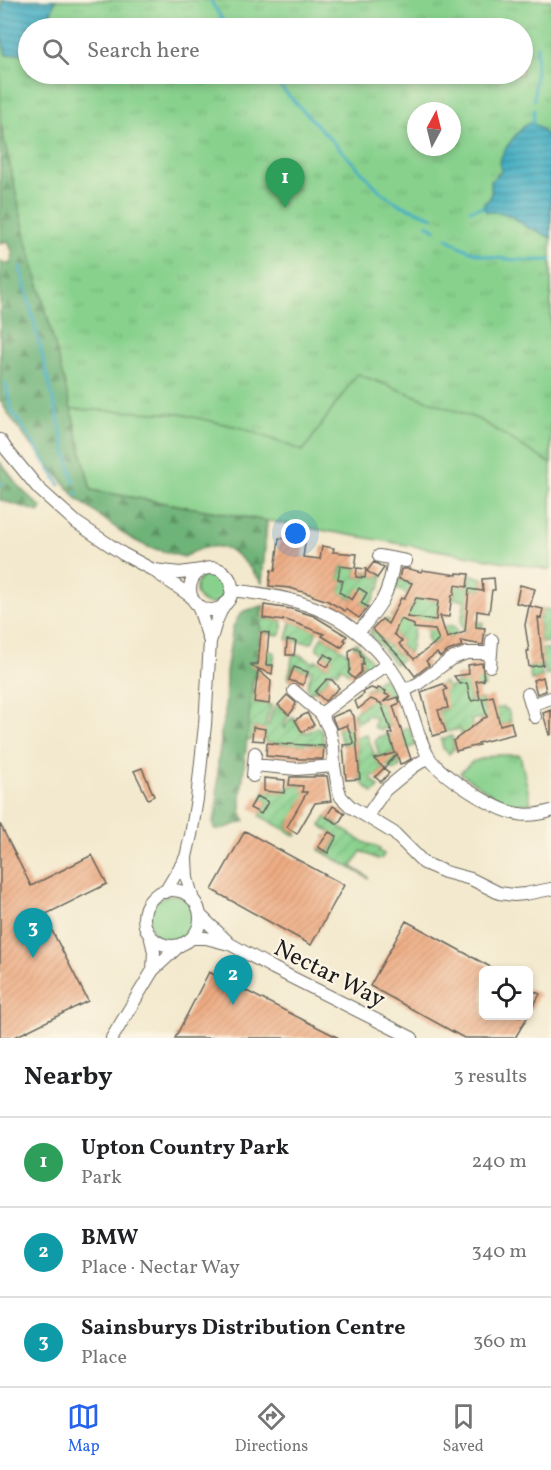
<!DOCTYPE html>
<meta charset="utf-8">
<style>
:root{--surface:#fff;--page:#f2f2f2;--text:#202124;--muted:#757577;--line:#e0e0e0;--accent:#2563eb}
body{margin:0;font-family:Vollkorn,serif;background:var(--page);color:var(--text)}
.controls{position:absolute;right:18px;bottom:18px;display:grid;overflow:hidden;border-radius:9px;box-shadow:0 3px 9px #0003}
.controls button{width:54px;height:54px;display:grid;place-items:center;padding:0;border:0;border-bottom:2px solid var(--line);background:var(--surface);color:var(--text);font:30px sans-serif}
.compass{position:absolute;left:407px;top:102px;width:54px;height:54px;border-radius:50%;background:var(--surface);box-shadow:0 3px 9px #0003;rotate:7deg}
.you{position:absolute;left:296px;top:534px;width:21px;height:21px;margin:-15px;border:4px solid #fff;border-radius:50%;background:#1a73e8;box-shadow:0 0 0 9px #1a73e833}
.badge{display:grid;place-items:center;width:39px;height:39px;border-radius:50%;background:var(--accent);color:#fff;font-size:20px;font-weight:700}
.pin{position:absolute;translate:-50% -50px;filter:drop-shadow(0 2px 3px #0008)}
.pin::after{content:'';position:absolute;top:32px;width:21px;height:18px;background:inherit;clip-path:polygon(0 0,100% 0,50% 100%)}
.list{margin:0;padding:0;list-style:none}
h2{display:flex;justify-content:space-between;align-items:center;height:78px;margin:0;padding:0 24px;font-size:26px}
h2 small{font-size:20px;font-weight:400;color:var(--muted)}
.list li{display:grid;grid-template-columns:39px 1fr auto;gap:18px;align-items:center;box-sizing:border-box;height:90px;padding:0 24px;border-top:2px solid var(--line)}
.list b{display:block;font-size:22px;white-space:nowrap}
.list p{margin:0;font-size:20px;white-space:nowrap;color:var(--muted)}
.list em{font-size:20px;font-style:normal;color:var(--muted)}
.icon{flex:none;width:33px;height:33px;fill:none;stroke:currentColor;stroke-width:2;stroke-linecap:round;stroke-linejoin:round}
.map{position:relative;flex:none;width:551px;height:1038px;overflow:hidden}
.search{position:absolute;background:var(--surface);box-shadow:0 3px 9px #0003;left:18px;right:18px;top:18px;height:66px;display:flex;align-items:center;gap:15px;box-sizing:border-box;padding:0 21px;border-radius:33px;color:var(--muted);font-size:22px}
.sheet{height:348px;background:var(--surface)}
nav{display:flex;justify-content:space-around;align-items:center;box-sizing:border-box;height:84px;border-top:2px solid var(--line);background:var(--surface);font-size:16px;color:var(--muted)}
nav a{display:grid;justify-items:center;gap:3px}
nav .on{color:var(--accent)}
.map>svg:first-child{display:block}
</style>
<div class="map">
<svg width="551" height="1038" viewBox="0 0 551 1038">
<defs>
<pattern id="forest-firs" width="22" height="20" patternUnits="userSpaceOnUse" patternTransform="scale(1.5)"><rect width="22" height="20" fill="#6eb378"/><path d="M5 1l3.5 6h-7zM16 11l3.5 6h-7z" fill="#5a9162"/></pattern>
<pattern id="park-tufts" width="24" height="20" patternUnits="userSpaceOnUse" patternTransform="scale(1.5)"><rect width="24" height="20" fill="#88d18d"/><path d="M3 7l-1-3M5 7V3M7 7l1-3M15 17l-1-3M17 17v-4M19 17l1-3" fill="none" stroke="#75b379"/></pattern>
<pattern id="garden-furrows" width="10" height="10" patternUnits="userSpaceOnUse" patternTransform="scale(1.5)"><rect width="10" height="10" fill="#88d18d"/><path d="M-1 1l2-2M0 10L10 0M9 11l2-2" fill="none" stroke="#75b379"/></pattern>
<pattern id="water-rules" width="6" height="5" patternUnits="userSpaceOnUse" patternTransform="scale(1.5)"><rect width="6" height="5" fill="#44aec3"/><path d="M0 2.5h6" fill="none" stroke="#388d9e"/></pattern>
<pattern id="building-hatch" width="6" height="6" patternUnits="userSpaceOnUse" patternTransform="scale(1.5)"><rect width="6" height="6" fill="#edab82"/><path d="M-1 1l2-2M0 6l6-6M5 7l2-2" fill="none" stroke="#cb9370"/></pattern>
</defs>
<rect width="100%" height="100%" fill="#fcf5e5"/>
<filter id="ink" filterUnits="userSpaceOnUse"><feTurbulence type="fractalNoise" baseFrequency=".0167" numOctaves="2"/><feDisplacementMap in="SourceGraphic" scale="12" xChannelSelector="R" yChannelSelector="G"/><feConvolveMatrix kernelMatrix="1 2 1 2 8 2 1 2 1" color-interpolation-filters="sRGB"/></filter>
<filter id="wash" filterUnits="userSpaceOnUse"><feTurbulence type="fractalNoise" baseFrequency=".008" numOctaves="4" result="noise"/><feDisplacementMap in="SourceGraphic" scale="24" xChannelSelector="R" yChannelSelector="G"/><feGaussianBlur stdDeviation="1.35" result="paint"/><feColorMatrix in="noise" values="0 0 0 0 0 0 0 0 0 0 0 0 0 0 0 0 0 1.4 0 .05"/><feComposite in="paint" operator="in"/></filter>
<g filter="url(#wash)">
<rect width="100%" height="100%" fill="#f3e9ce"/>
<path fill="#88d18d" stroke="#527654" stroke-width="1.5" d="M2 131 551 269V570L91 490 26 237Z
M196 589a15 15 0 1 1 30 0a15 15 0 1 1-30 0Z
M356 643 374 664V666L356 680 354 679 361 672V665H363V657H361L360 651 353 646Z
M382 678 386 680 398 702 394 705 390 696 385 694V691L378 688 377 690 371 688 363 692Z
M409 727 416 745 407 749 401 730Z
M149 918a23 23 0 1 1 46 0a23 23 0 1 1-46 0Z"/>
<path fill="url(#forest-firs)" stroke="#45684a" stroke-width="1.5" d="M0 38 28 74 2 132 26 237 59 360 91 490 267 521 262 583C238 553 224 533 184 557L148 547 130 538 77 499 61 479 28 441 11 418 0 400V262L10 264 13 254 8 241 0 243Z
M0 462 22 490 42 508 39 512 0 500Z
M262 606 260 619 261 632 252 692 241 795V810L245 821 222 829 215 830 213 823 217 809 218 760 221 743V729L225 716 226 673 233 627 239 616 244 611Z"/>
<path fill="url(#park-tufts)" stroke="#527654" stroke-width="1.5" fill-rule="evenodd" d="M0 0H551V464L480 420 357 374 303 451 242 428 180 414 71 409 46 310 26 237 0 121ZM28 28H522V74H28ZM416 111H452V147H416Z
M494 755H520L531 804H515L500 800 460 773 472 762Z"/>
<path fill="url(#garden-furrows)" stroke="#527654" stroke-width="1.5" fill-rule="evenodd" d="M320 559 332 560 330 575 339 576 341 566 357 568 356 577 365 578 366 571 377 578 381 574 383 575 380 588 377 590 374 598 368 607 361 603 359 589 352 600 340 593 339 590 343 581 299 564Z
M469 574 484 579 482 580 483 591 469 589 477 612H468L476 622 483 623 482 628H479L468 642 461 622 465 600 426 595V599L438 601 437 615 442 616 433 621 441 637 446 635 443 627 451 625 455 627 458 635 438 640 431 645C426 640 427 636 428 629L416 618 411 647 409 653 400 645 394 651 403 659 395 664 372 636 370 632 372 629 382 638 384 621 386 619 398 624 400 620 391 616 415 599 396 588 398 579 411 583 410 592 454 595 455 585 467 587ZM391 631 402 641 394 650 382 640Z
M264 605 263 618 283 621 281 634 278 635 261 632 260 619 262 606Z
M543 609 551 610V623H549L551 642 541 643 539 623 537 617 541 618Z
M291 621 317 631 312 643 287 640Z
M322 636 352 656 353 668 348 673 341 667 337 673 333 670 327 676 329 678 321 688 319 687 315 691 313 690 310 693 307 686 312 670 309 669 308 672 294 667 289 680 288 678 291 667 292 655H300L314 663 316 660 327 667 332 659 317 649V646Z
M541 649H551V673L546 675 544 667 540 668 543 677 531 680 529 667 543 665Z
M258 651 274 652 275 653 273 665 259 664 257 678H254Z
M477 672 478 680H484L485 687 469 693 471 701 482 699 485 711 503 707 508 710 511 722 499 725 489 724 483 728 480 718 471 720 473 729 463 741 460 729 446 732 443 724 437 726 438 711 447 708 439 693 438 686 444 682 449 688 458 682 456 677 460 675 461 684 469 673Z
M252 689 255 690V702L272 705 267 717 266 725H269L270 717 275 706 278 705 289 715 284 723 283 728H286V724L293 717 302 732 305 731 307 733 317 727 322 731 324 746 306 743 303 745 267 743 264 741 265 729 253 727 252 740H248L247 739Z
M373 698V700L380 703 381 701 390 727 381 730 374 727 375 717 367 715 365 719 348 726 353 739 365 734 367 735 375 756 379 754 375 742 378 737 389 734 395 752 384 756 385 760 397 756 400 766 395 770H392L379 758 377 761 384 768 375 777 372 775 370 777 379 787 373 793 363 784 360 779 357 744 343 745 337 729 345 726 342 718 349 723 356 718 353 714 364 705 367 704 366 700Z
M452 736 454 749 449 754 443 748 441 739Z
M289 785 301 786 303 787V792H311L303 800 298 807 309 813 308 816 297 810 293 818 303 824 302 826 291 820 287 827 297 834 296 836 260 816 268 802 261 799 264 791 283 793 284 788 288 789Z
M326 817C340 825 351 837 366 843 371 845 375 846 380 849L379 851 384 854 382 858 377 859 361 851 352 867 368 877V878L319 850 320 848 328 853 334 843 325 837 326 836 335 841 337 837 323 827 321 825Z"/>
<path fill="url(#water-rules)" stroke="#306570" stroke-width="1.5" d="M3 0H56C52 6 49 25 44 28 41 30 33 28 28 28V42L23 53 6 55C0 38 0 18 3 0Z
M528 123 538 126 551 140V238L534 229 527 228C516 217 502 210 487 212L483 207 484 203C494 198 491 191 491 181L501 172C501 168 500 165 500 162 502 150 518 131 528 123Z"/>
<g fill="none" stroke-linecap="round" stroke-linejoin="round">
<path stroke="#44aec3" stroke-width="3" d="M210 0 228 28
M268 74 383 194 401 205 433 217
M534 100 537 46
M533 125 534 110
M470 210 483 207
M427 224 435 230
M447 238C477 261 515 261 551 260
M20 266 74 483
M6 383 11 409 60 485
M0 484H2
M77 493V494"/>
</g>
<g id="blocks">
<path fill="url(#building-hatch)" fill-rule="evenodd" d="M296 536 306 537 303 557 320 559 322 546 334 548 333 552 357 554 355 568 340 566 338 579 343 581 339 592 352 600 359 588 367 593 361 603 368 607 359 618 346 609 345 611 328 601 313 596V595L290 588 269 586 271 570 275 571 279 538 296 540Z
M374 562 384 568 377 578 367 571Z
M357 568 366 569 365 578 356 577Z
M401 569H409L421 572 422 570 457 575V573L469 574 467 587 455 585 454 595H452L449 617 440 616 447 638 465 632 469 589 483 591 482 579 494 578 495 590H492L489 613 477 611 476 627 485 628 483 645 460 641 462 646 448 651 440 657 437 653 426 661 429 665 415 676 402 659 372 629 382 619 388 624 401 598 404 599 412 583 399 579ZM416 598 438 601 436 620 407 617ZM401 619 414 625V628L435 630 439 640 414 659 399 644 402 641 394 634Z
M520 585 535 589 530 606 516 603Z
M264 605 291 609 314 616 347 636 344 640 346 641 342 647 340 646V647L322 636 324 634 298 624 283 619V621L263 618Z
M529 606 543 609 541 618 538 617 543 665 529 667 527 651H529L525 625Z
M261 632 269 633 266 665H273L272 674 251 666V664H258Z
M287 640 296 641 294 655H286Z
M354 647 360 651 361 657H363V665H361V672L354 679 348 673 350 670 349 651Z
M325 654 333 659 327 667 319 662Z
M482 663 484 680 476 681 480 699 472 701 470 698 467 683 460 684 454 676 469 674 468 665Z
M294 667 308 672 303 685 289 680Z
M258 670 271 681 269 704 254 702Z
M543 677 546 691 537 694 533 680Z
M327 679 332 680 339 688 325 701 315 692Z
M443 684 447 689 444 691 448 708 438 710 442 724H443L446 732 433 736 421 692Z
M371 688 377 690 378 688 386 691 385 694 390 696 383 702 398 697 400 703 393 706 411 759 406 762 400 764 397 754 384 768 374 759 395 753 389 734 392 733 381 703H380L371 699 358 709 355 701 364 694 363 692Z
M287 695 296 703 293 710 289 715 278 705Z
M493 696 500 725 511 722 514 734 478 743 479 745 456 751 453 741 484 718 487 717 482 699Z
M349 710 354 716 360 779 346 780 343 745 354 744 347 725 337 729 332 717Z
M551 710V734L549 735 543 713Z
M307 713 314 725 302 732 295 720Z
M253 727 265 729 264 741 252 740Z
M267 743 288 745V744L324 746 323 759H301L266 756Z
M142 768 154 796 148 799 134 771Z
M384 768 389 773 381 782 375 777Z
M314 776H327L331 801 315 803 297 834 287 827 307 792H302L303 786 289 785 290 777H314Z
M264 778 285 780 284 793 264 791Z
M257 796 268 802 261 814 250 808Z
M333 806 345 813 338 824 326 817Z
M0 824 31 886 92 855 107 884 44 915 88 1001 13 1038H0Z
M245 831 344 885 311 945 212 890Z
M329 832 337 836 328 853 318 847Z
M406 921 496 970H483V1016H528L515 1038H464L370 986Z
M209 972 339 1038H175Z
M528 988 540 994 528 1015Z"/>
</g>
</g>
<g filter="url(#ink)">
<use href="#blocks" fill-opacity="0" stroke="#67645a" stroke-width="1.5"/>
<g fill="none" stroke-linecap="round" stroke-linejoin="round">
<defs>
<path id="minor" d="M0 440 6 449 39 489 77 523 123 554 153 570 192 597
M379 556 406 561
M190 589a21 21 0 1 1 42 0a21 21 0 1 1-42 0Z
M154 570 180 573 201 570
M231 590C277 595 323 603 359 634 376 648 395 671 404 691 413 712 417 736 428 756 439 775 498 812 519 814 530 816 541 814 551 811
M198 605 210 642
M358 633C381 605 389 596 394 559
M490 666 492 640
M294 691 321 714 329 729 333 746 334 766 338 788 341 797 351 807 394 833 424 863 445 872 471 879 499 893 514 895 525 894 551 889
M404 691 419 683 451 659 467 653H491
M528 694 535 717
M531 705 551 698
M321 714 387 664
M254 765 297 769 334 766
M253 776 255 753
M367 816 385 790 413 767 429 757
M186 858 187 878 193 900
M144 918a28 28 0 1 1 56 0a28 28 0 1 1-56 0Z
M165 892 186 857 191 835 197 799 205 725 210 642 216 622 224 604
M200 915 230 944 273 968 412 1038
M150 935 154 952 153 970
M192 938H206L229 944
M112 1038 153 970 181 944"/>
</defs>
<use href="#minor" stroke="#67645a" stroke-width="14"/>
<use href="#minor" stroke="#fff" stroke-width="12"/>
</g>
</g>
<g text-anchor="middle" stroke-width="4.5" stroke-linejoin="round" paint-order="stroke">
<g font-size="24" fill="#1c1c1c" stroke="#fcf5e5">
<text transform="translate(330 973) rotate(27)" y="8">Nectar Way</text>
</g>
</g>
</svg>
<div class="controls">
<button><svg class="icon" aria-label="locate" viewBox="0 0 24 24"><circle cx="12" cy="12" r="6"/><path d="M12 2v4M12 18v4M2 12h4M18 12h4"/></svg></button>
</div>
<svg class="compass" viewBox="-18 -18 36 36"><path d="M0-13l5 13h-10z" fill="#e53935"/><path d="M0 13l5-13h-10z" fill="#757577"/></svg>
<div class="you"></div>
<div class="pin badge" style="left:285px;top:208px;background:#2e9e5b">1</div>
<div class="pin badge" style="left:233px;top:1005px;background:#0f9aa8">2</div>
<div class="pin badge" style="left:33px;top:958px;background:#0f9aa8">3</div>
<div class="search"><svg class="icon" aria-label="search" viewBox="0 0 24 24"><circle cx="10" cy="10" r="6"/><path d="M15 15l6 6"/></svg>Search here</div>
</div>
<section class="sheet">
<h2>Nearby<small>3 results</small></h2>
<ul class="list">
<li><span class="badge" style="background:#2e9e5b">1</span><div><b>Upton Country Park</b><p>Park</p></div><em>240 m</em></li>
<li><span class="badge" style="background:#0f9aa8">2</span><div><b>BMW</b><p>Place · Nectar Way</p></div><em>340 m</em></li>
<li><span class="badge" style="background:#0f9aa8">3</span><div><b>Sainsburys Distribution Centre</b><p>Place</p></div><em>360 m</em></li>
</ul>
</section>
<nav>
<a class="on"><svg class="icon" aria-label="map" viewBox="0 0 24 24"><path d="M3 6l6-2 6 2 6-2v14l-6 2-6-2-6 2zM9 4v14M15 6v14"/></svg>Map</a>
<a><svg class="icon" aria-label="directions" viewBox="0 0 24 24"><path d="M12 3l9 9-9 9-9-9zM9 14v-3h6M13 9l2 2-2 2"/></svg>Directions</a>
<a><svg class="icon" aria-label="saved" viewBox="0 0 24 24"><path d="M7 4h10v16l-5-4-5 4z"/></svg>Saved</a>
</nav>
